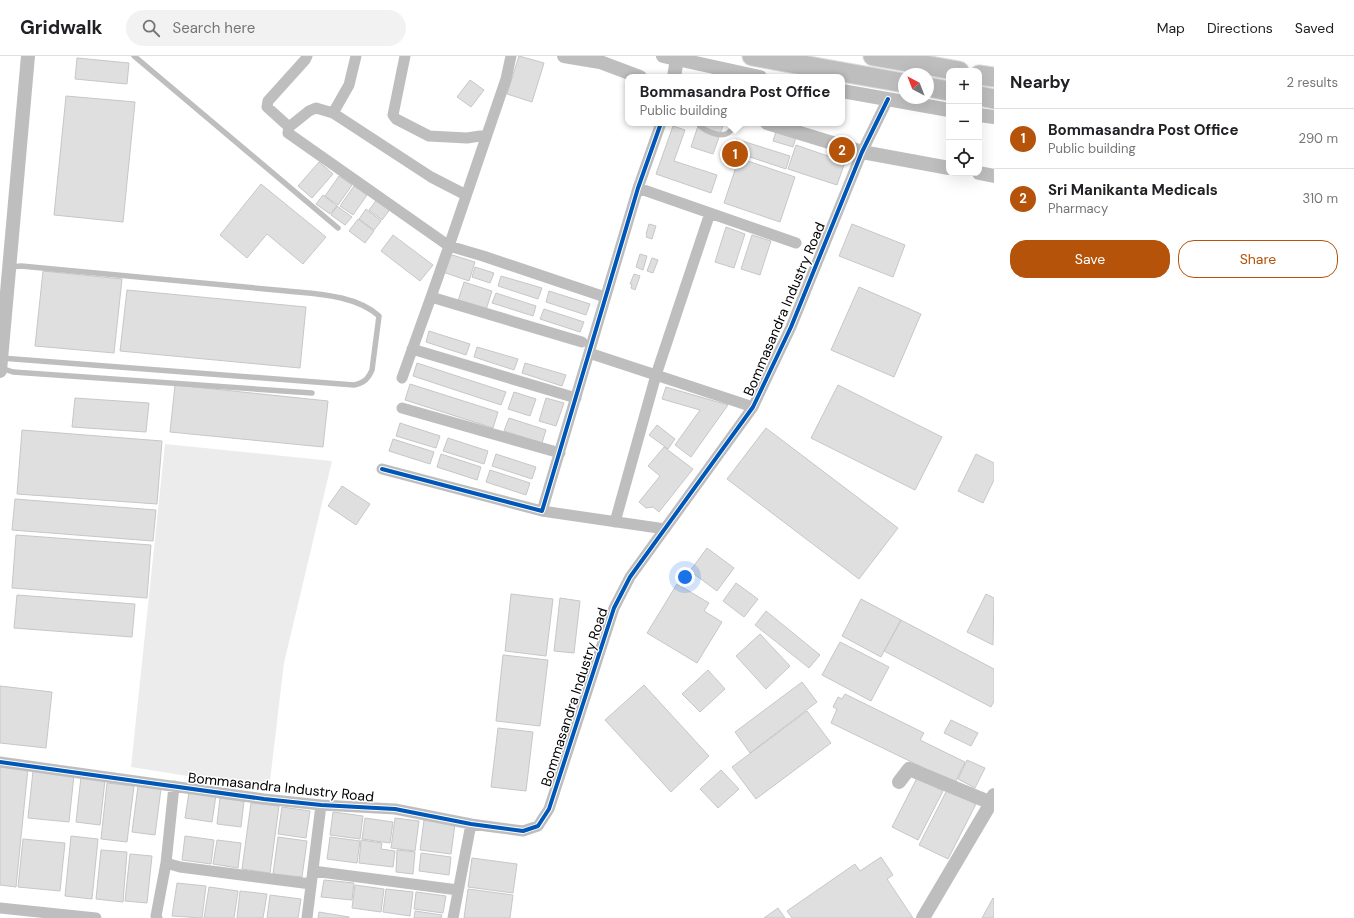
<!DOCTYPE html>
<meta charset="utf-8">
<style>
:root{--surface:#fff;--page:#f2f2f2;--text:#202124;--muted:#757577;--line:#e0e0e0;--accent:#b45309}
body{margin:0;font-family:"DM Sans",sans-serif;background:var(--page);color:var(--text)}
.controls{position:absolute;right:12px;top:12px;display:grid;overflow:hidden;border-radius:8px;box-shadow:0 4px 16px #0002}
.controls button{width:36px;height:36px;display:grid;place-items:center;padding:0;border:0;border-bottom:1px solid var(--line);background:var(--surface);color:var(--text);font:20px sans-serif}
.compass{position:absolute;left:898px;top:12px;width:36px;height:36px;border-radius:50%;background:var(--surface);box-shadow:0 4px 16px #0002;rotate:318deg}
.you{position:absolute;left:685px;top:521px;width:14px;height:14px;margin:-10px;border:3px solid #fff;border-radius:50%;background:#1a73e8;box-shadow:0 0 0 6px #1a73e833}
.badge{display:grid;place-items:center;width:26px;height:26px;border-radius:50%;background:var(--accent);color:#fff;font-size:13px;font-weight:700}
.pin{position:absolute;translate:-50% -50%;border:2px solid #fff;box-shadow:0 1px 4px #0006}
.popup{position:absolute;left:625px;top:18px;width:220px;height:52px;box-sizing:border-box;display:grid;place-content:center;border-radius:8px;background:var(--surface);filter:drop-shadow(0 1px 3px #0005);font-size:13px;white-space:nowrap;color:var(--muted)}
.popup b{font-size:15px;color:var(--text)}
.popup::after{content:'';position:absolute;left:50%;top:100%;margin-left:-8px;border:8px solid transparent;border-top-color:var(--surface)}
.list{margin:0;padding:0;list-style:none}
h2{display:flex;justify-content:space-between;align-items:center;height:52px;margin:0;padding:0 16px;font-size:17px}
h2 small{font-size:13px;font-weight:400;color:var(--muted)}
.list li{display:grid;grid-template-columns:26px 1fr auto;gap:12px;align-items:center;box-sizing:border-box;height:60px;padding:0 16px;border-top:1px solid var(--line)}
.list b{display:block;font-size:15px;white-space:nowrap}
.list p{margin:0;font-size:13px;white-space:nowrap;color:var(--muted)}
.list em{font-size:13px;font-style:normal;color:var(--muted)}
.actions{display:flex;gap:8px;padding:12px 16px}
.actions a{flex:1;padding:9px 0;border:1px solid var(--accent);border-radius:16px;text-align:center;font-size:14px;color:var(--accent)}
.actions .main{background:var(--accent);color:#fff}
.icon{flex:none;width:22px;height:22px;fill:none;stroke:currentColor;stroke-width:2;stroke-linecap:round;stroke-linejoin:round}
.map{position:relative;flex:none;width:994px;height:862px;overflow:hidden}
header{display:flex;align-items:center;gap:24px;box-sizing:border-box;height:56px;padding:0 20px;background:var(--surface);border-bottom:1px solid var(--line)}
header strong{font-size:19px}
nav{display:flex;gap:22px;margin-inline-start:auto;font-size:14px}
.search{width:280px;height:36px;background:var(--page);display:flex;align-items:center;gap:10px;box-sizing:border-box;padding:0 14px;border-radius:22px;color:var(--muted);font-size:15px}
main{display:flex}
aside{flex:1;background:var(--surface)}
.map>svg:first-child{display:block}
</style>
<header>
<strong>Gridwalk</strong>
<div class="search"><svg class="icon" aria-label="search" viewBox="0 0 24 24"><circle cx="10" cy="10" r="6"/><path d="M15 15l6 6"/></svg>Search here</div>
<nav><a>Map</a><a>Directions</a><a>Saved</a></nav>
</header>
<main>
<div class="map">
<svg width="994" height="862" viewBox="0 0 994 862">
<rect width="100%" height="100%" fill="#fff"/>
<path fill="#ececec" d="M165 388 332 405 284 607 269 733 131 711Z"/>
<path fill="#dfdfdf" stroke="#c7c7c7" d="M519 0 544 7 532 46 507 38Z
M77 2 129 7 127 28 75 23Z
M470 24 484 34 471 51 457 41Z
M66 40 135 46 123 166 54 159Z
M699 67H724L713 98 691 91Z
M673 70 685 74 674 105 717 119 711 137 656 118Z
M777 72 797 78 793 91 773 85Z
M736 83 790 100 786 113 732 95Z
M796 89 845 106 837 129 788 113Z
M739 102 795 121 780 166 724 147Z
M319 106 333 118 312 142 298 130Z
M339 120 352 129 338 149 325 140Z
M261 128 326 181 303 208 267 178 247 202 220 179Z
M354 130 367 139 353 159 340 150Z
M323 139 337 150 330 158 316 148Z
M378 142 391 152 382 164 369 154Z
M337 150 352 161 345 169 331 159Z
M366 153 381 165 374 174 359 163Z
M358 163 374 175 365 187 349 175Z
M649 168 656 170 652 183 646 181 647 179 646 178Z
M852 168 905 189 893 221 839 200Z
M726 171 745 178 734 212 715 206Z
M393 179 433 209 420 225 381 195Z
M752 179 771 185 760 219 741 213Z
M449 198 475 206 469 225 443 216Z
M640 198 647 200 643 214 636 211Z
M652 202 658 204 653 217 647 215Z
M475 211 494 217 490 227 472 221Z
M43 215 122 223 114 297 35 290Z
M634 218 640 220 635 234 631 232 632 228H630Z
M501 220 542 232 538 243 498 230Z
M464 226 492 235 486 254 458 245Z
M859 231 921 258 894 321 831 294Z
M127 234 306 251 300 312 120 295Z
M549 235 590 248 586 259 546 246Z
M496 237 536 250 533 260 492 247Z
M544 253 584 266 580 276 540 263Z
M429 275 470 288 466 299 426 286Z
M477 291 518 303 514 314 474 301Z
M417 307 506 336 501 349 413 320Z
M525 307 566 319 562 330 522 317Z
M410 328 498 356 493 372 405 344Z
M175 329 328 345 323 391 170 376Z
M838 329 942 381 915 434 811 382Z
M666 331 728 349 691 401 675 389 700 354 662 343Z
M514 336 536 343 530 360 508 353Z
M75 342 149 347 146 376 72 371Z
M546 342 564 347 556 370 539 365Z
M509 362 546 374 542 387 504 375Z
M400 367 440 380 436 392 396 380Z
M657 369 675 383 668 393 649 379Z
M766 372 898 472 859 523 727 423Z
M22 374 162 385 157 448 17 438Z
M448 382 488 395 484 408 443 395Z
M393 383 434 396 430 408 389 395Z
M664 391 693 413 659 456 653 451 646 452 639 446 660 420 648 410Z
M441 398 481 411 477 424 437 411Z
M496 398 536 411 532 423 492 410Z
M976 398 994 407V424L983 447 958 435Z
M490 414 530 427 526 439 486 426Z
M342 430 370 448 356 469 328 450Z
M15 443 156 454 153 485 12 474Z
M16 479 151 489 147 542 12 532Z
M707 492 734 512 717 535 690 515Z
M736 527 758 543 744 561 723 545Z
M677 528 709 547 704 555 722 566 697 607 647 577Z
M511 538 553 543 546 600 505 595Z
M986 538 994 542 993 589 967 576Z
M17 539 135 548 132 581 14 572Z
M560 542 580 545 574 597 554 595Z
M861 543 901 564 881 601 842 580Z
M766 555 820 599 809 612 755 569Z
M901 564 994 613V645L991 651 884 595Z
M760 578 790 610 766 633 736 600Z
M840 586 889 611 871 645 822 619Z
M503 599 548 604 540 670 496 665Z
M708 614 725 633 700 656 682 638Z
M802 626 817 646 750 697 735 676Z
M644 629 709 700 671 736 605 664Z
M0 630 52 636 46 692 0 687Z
M845 638 924 677 920 684 965 706 955 727 831 667 837 653 833 651 838 641 842 643Z
M807 655 831 687 756 743 732 711Z
M951 664 978 677 971 690 944 677Z
M498 672 533 676 526 735 491 731Z
M967 704 985 712 975 732 958 723Z
M0 709 28 712 16 831 0 829Z
M721 714 739 733 718 752 700 733Z
M33 715 74 719 69 766 28 762Z
M81 721 105 724 100 769 76 766Z
M917 722 943 735 918 784 892 771Z
M107 727 134 730 127 786 101 783Z
M138 730 161 733 155 779 132 776Z
M947 734 976 748 948 803 919 789Z
M189 736 216 739 212 766 185 762Z
M220 742 244 745 241 771 217 768Z
M251 747 279 750 270 817 242 813Z
M282 751 310 755 306 782 278 778Z
M333 756 363 760 360 783 330 779Z
M365 762 393 766 390 787 362 783Z
M395 762 419 765 415 795 391 792Z
M424 764 455 768 451 798 420 794Z
M71 780 98 783 92 843 65 840Z
M185 780 214 784 211 808 182 804Z
M278 781 307 785 302 821 273 818Z
M330 781 360 785 357 807 327 803Z
M23 783 65 787 60 835 18 831Z
M217 784 241 787 238 812 213 808Z
M361 784 382 787 381 793 395 795 393 811 359 807Z
M101 794 127 796 123 846 96 843Z
M397 794 415 796 413 818 396 816Z
M421 797 451 801 449 819 419 815Z
M130 798 152 800 147 847 125 845Z
M881 801 893 819 887 823 913 862H792L787 855 855 808 860 815Z
M472 802 517 808 513 837 468 831Z
M324 824 354 827 352 844 321 841Z
M177 827 206 830 202 862 172 860Z
M355 829 384 833 381 856 352 852Z
M209 831 238 835 234 862H204Z
M386 833 413 836 410 860 383 856Z
M468 833 513 839 510 862H464Z
M240 835 267 838 263 862H237Z
M416 836 446 840 443 857 414 853Z
M270 839 301 843 298 862H267Z
M993 842 994 843V862H982Z
M778 852 785 862H764Z
M415 855 442 859 441 862H414Z
M319 856 349 861V862H318Z"/>
<g fill="none" stroke-linecap="round" stroke-linejoin="round">
<defs>
<path id="trunk" d="M752 0 904 27
M873 0 959 15
M979 19 994 21
M928 31 949 35
M979 40 994 43"/>
</defs>
<use href="#trunk" stroke="#dbdbdb" stroke-width="21"/>
<path stroke="#bebebe" stroke-width="5.5" d="M134 0 338 172
M698 67C703 75 720 82 728 77 732 74 735 70 738 67
M1 302 354 329C364 327 368 323 372 314L379 260C356 239 317 238 287 235L21 210 10 211
M1 312 13 316 312 337"/>
<path stroke="#bebebe" stroke-width="11" d="M405 0 393 59 396 63 429 80 467 82 487 79
M511 0 506 23 449 190 483 200 605 241
M333 57 349 29 356 0
M289 71 267 51 268 45 305 4 307 0
M638 132 796 187
M431 241 449 190 288 77 289 71 309 55 316 52 333 57 431 121 466 139
M412 293 576 342
M589 297 753 351
M402 322 431 241 582 286
M402 352 560 397
M382 413 542 455 638 132 661 67
M542 455 665 473
M615 466 656 319 710 157
M0 706 264 743 321 749 395 753 471 768 523 775 538 770 549 753 614 552 630 521 753 351 791 271 862 96 888 43
M166 807 180 811 311 828
M313 815 458 834
M0 852 96 862
M157 862 156 860 166 807 174 730
M307 862 321 749
M453 862 471 768"/>
<path stroke="#bebebe" stroke-width="14" d="M564 0 600 6 640 21
M663 0 760 21
M674 21 677 3
M842 35 949 54
M979 59 994 61
M767 67 862 96 949 112
M979 117 994 120
M0 315 28 0
M899 726 909 713 989 746
M923 862 988 752 994 739"/>
<use href="#trunk" stroke="#bebebe" stroke-width="19"/>
<defs>
<path id="cycleway" d="M382 413 542 455 638 132 661 67
M0 706 264 743 321 749 395 753 471 768 523 775 538 770 549 753 614 552 630 521 753 351 791 271 862 96 888 43"/>
</defs>
<use href="#cycleway" stroke="#fff" stroke-width="6"/>
<use href="#cycleway" stroke="#0057b8" stroke-width="4"/>
</g>
<g text-anchor="middle" stroke-width="3" stroke-linejoin="round" paint-order="stroke">
<g font-size="14" fill="#000" stroke="#fff">
<text transform="translate(784 253) rotate(-67)" y="5">Bommasandra Industry Road</text>
<text transform="translate(574 641) rotate(-72)" y="5">Bommasandra Industry Road</text>
<text transform="translate(281 731) rotate(6)" y="5">Bommasandra Industry Road</text>
</g>
</g>
</svg>
<div class="controls">
<button>+</button>
<button>−</button>
<button><svg class="icon" aria-label="locate" viewBox="0 0 24 24"><circle cx="12" cy="12" r="6"/><path d="M12 2v4M12 18v4M2 12h4M18 12h4"/></svg></button>
</div>
<svg class="compass" viewBox="-18 -18 36 36"><path d="M0-13l5 13h-10z" fill="#e53935"/><path d="M0 13l5-13h-10z" fill="#757577"/></svg>
<div class="you"></div>
<div class="pin badge" style="left:735px;top:98px">1</div>
<div class="popup"><b>Bommasandra Post Office</b>Public building</div>
<div class="pin badge" style="left:842px;top:94px">2</div>
</div>
<aside>
<h2>Nearby<small>2 results</small></h2>
<ul class="list">
<li><span class="badge">1</span><div><b>Bommasandra Post Office</b><p>Public building</p></div><em>290 m</em></li>
<li><span class="badge">2</span><div><b>Sri Manikanta Medicals</b><p>Pharmacy</p></div><em>310 m</em></li>
</ul>
<div class="actions"><a class="main">Save</a><a>Share</a></div>
</aside>
</main>
